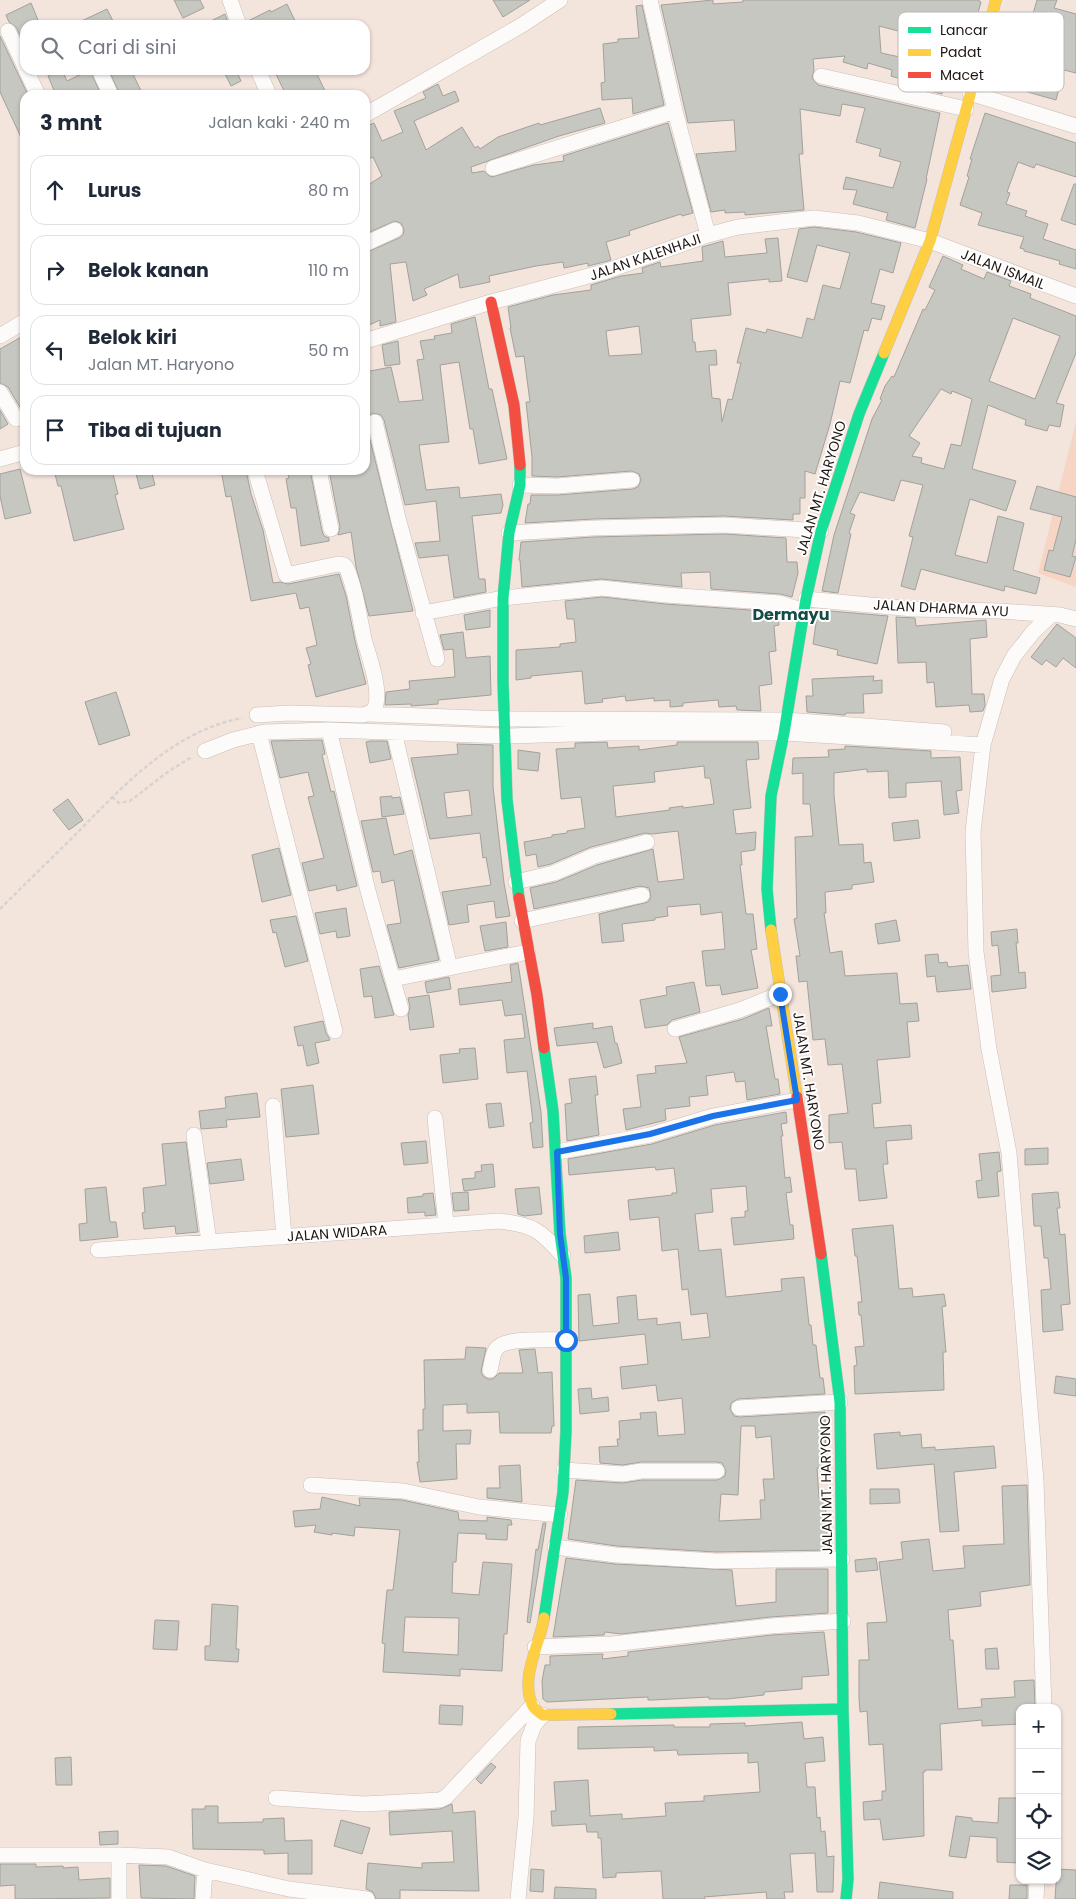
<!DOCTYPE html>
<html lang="id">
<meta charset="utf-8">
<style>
:root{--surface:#fff;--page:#f2f2f3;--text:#1f2937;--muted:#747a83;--line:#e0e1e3}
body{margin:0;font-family:Poppins,sans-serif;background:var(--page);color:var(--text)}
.controls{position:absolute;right:15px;bottom:15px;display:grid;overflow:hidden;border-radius:10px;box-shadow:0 1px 4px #0004}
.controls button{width:45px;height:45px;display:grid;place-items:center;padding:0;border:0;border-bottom:1px solid var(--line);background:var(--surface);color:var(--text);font:25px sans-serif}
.stop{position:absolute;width:15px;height:15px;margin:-11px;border:4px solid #1a73e8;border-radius:50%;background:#fff}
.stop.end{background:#1a73e8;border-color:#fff;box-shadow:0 1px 5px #0008}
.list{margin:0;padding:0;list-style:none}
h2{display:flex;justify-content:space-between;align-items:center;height:65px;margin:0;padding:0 20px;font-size:21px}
h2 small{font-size:16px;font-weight:400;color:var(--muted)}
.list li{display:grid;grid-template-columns:32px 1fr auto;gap:15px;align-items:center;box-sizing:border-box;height:70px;margin:0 10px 10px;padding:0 10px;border:1px solid var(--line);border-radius:15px}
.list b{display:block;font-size:19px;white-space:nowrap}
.list p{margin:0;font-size:16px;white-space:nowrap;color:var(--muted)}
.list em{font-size:16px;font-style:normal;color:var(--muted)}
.icon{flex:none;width:28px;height:28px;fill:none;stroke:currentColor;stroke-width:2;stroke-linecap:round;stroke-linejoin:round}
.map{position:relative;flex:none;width:1076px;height:1899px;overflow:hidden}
.search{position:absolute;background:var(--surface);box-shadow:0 1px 4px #0004;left:20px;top:20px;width:350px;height:55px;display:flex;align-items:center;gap:12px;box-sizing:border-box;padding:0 18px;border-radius:15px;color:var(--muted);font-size:19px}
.panel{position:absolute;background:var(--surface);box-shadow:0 1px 4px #0004;left:20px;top:90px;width:350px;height:385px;border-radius:15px}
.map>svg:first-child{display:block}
</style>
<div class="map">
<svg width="1076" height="1899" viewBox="0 0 1076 1899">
<rect width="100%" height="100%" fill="#f3e4dc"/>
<path fill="#f6d5c5" d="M1076 422V587L1038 573Z"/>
<path fill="#c7c7c2" stroke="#a2a19c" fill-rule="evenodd" d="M174 0H200L204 8 183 18Z
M493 0H530L503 17Z
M713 0V4L743 2V0H978L981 2 978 13 975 12 971 28 964 27 957 56 950 54 943 83H945L942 94 912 87 913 83 891 76 892 70 868 63 867 69 843 62 845 56 813 59 814 70 812 78 818 85 940 113 926 179H927L915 228 886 220 888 213 853 204 857 190 843 189 846 177 893 188 901 162 879 156 881 149 856 142 865 108 842 104 840 116 800 109 803 154H799L804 210 745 215V212L725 213V210L711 212 696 154 736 151 734 120 688 123 661 5ZM879 26 906 33 900 57 881 53Z
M1037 0H1057L1054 8 1076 14V73L1064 70 1056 100 1017 89 1027 55 999 48 1004 28 1027 34Z
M31 3 40 25H25V45L16 27 9 22 6 15Z
M287 4 297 25H248V21L270 10 271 12Z
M642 5 664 105 633 114 632 98 602 100 601 83 605 82 603 44 618 42V39L639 38 636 6Z
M107 9 115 25H73Z
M225 14 229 25H203Z
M0 36 28 95H25V146L0 92Z
M62 70 67 81 90 70 101 95H56L48 76Z
M109 70H131L143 95H120Z
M223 70H236L241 81 231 86Z
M274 70H315L327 95H286Z
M438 84 443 96 455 91 459 101 414 121 426 150 462 127 475 148 478 146 480 149 498 137 539 123 540 125 600 108 605 123 559 136 471 167 472 173 484 171 491 177 534 165 564 161 563 156 668 123 693 213 682 216 681 214 650 224 629 231 630 235 606 242 611 260 604 262 588 266V263L564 268 563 262 536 266 489 276 490 282 460 288 458 274 424 289 427 295 413 301 406 262 390 264 396 322 380 326V320L365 327V253L399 238 403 235 404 230 401 223 395 221 365 234V187L382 176 373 157 365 161V127L374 123 382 141 403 132 394 111 426 98 423 92Z
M985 113 1076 143V177L1036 164 1034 168 1018 162 1007 192 1010 193 1006 204 1027 211 1025 216 1048 224 1043 239 1076 250V269L1059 264 1060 261 1024 251V249L1020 248 1024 237 978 225 982 213 960 205 969 177 967 176 972 159H970Z
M1074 184H1076V225L1061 220Z
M814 227 856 232 901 243 893 273 880 269 871 303 885 306 881 320 872 318 868 331 864 330 850 383 840 381 830 424 815 474 805 471V498H800V514H793V520L724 516 593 519 525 523 528 504H530L531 495H558L633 489 638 487 641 480 639 474 631 471 557 477 532 476V457L526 402H530L524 356 516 357 510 328H511L508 307 553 295 591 290V285L621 276 643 273 642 268 660 262 661 267 703 261 702 247 723 241 725 257 767 253 765 239 778 238 782 281 769 282V279L728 283 731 315 691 319 693 342H695L696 352 716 350 717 365H709L712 398 720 399 722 422 728 399 732 400 741 363H737L746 328 766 333 767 329 802 338 807 318 814 320 823 285 840 289 850 253 817 245 807 282 787 277 799 229ZM639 326 642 354 609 356 606 331Z
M943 256 963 265 961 269 984 279 987 272 1011 281 1009 286 1031 294 1030 298 1076 316V353L1056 403 1064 405 1060 427 1049 425 1047 431 1025 425 1026 420 988 405 972 469 1016 481 1006 511 970 499 955 555 987 563 998 516 1024 523 1013 570 1040 578 1036 594 1005 586 1004 591 921 569 915 590 901 586 913 537 909 536 923 485 901 480 894 501 860 492 850 513 855 515 849 533 851 534 838 593 822 591 834 535 872 419 882 400 880 399 885 386 892 376 894 377 923 309 925 310 935 290 929 287ZM1013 318 1060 336 1035 399 989 381ZM941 389 951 394 952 391 972 399 961 446 951 444 944 469 921 463 922 458 912 456 920 443 909 436Z
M475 317 489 389H492L507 459 479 464 473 429H470L459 362 440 365 449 442 419 445 426 490 459 487 460 498 501 494 503 505 501 513 472 516 479 579H485L486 592 454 598 448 555 419 558 415 543 440 541 436 501 405 505 384 420 381 415 373 413 368 416 366 424 413 611 369 616 356 567 351 532 338 535 340 527 329 470H365V372L391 367 399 402 423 400 417 360 424 359 420 341 435 339 434 336 452 333 451 324Z
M25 335V414H24L8 387 0 383V349Z
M398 341 400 364 385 366 382 345Z
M0 410 8 424 0 429Z
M20 469 31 513 5 519 0 496V474Z
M54 470H112L118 494 115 495 124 529 74 541 61 486H58Z
M135 470H151L155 485 140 489Z
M221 470H246L251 494 263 530 273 583 280 582 288 584 339 574 346 596 355 641 366 684 316 697 308 665 311 664 306 648 317 645 309 607 300 609 296 593 251 601 231 496 226 497Z
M287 470H310L322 531 324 536 329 538V541L301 546 296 508H291L286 479 289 478Z
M1037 486 1076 497V540L1072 556 1076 557 1070 577 1044 570 1049 550 1053 551 1062 517 1030 509Z
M724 534 786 538 787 562H797L798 573 792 597 780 594 711 589 710 572 681 573 682 587 601 579 522 587 520 560H519L521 542 593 537Z
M602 597 665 604 778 612 779 625 774 626 776 651 769 652 772 684 759 686 761 711 737 710 736 706 719 707 718 700 683 703V706L670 707V700L654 701V698L626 701 625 696 602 699 603 702 585 704 582 671 531 676V678L516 680V650L560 647V644L576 642 574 619H567L565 601Z
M490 610V627L466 630 464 615Z
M818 610 888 616 877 664 837 655 838 650 813 644Z
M896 617 915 618 916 626 986 620 987 637 970 639 972 694H984L985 705 983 711 970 712 969 705 936 707 934 682 927 683 926 662 898 663Z
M1057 624 1076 638V668L1063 658 1056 667 1046 660 1042 665 1031 657Z
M463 632 466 658 490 656 491 695 438 700V704L411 706V704L385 705 386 692 410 689 409 681 455 677 453 649 444 650 440 635Z
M874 676 873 681 882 680V693L863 694 864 713H846L845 715 807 712 806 696H813L812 679Z
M116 692 130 735 99 745 85 702Z
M322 740 325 754 322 755 331 792 334 791 357 886 337 891 336 885 309 891 302 863 324 858 308 797 314 796 308 772 280 778 271 741Z
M370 741H387L391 759 370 763 366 742Z
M607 742 608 748 639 746V750L677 745V742H758L759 759 746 760 751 808 733 810 736 834 756 832 755 850 741 852 742 865H740L746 914H753L757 949 751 950 758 988 722 995 720 985 706 986 702 951 725 949 722 912 701 915 700 904 667 907 668 916 655 918V920L622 924 624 941 602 943 599 914 648 902 651 897 649 888 640 886 534 909 530 888 556 882 597 865 653 849 658 882 684 879 678 831 652 834 645 833 591 847 551 864 538 867 536 854 526 856 524 842 552 837V835L567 833V831L585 828 581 797 561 799 556 749 575 748V743ZM704 766 705 778H710L714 804 683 808V806L669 808 670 810 616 817 613 786 655 782 654 772Z
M457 744 493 745V787L504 883 510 916 496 918 494 901 467 905 469 922 449 925 442 892 491 885 486 857 483 858 480 833 430 839 411 758 458 754ZM469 790 472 815 447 818 444 793Z
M845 746 931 751V758L960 757 962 790 956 791 959 813 944 815 941 781 906 783V797L889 798 888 771 867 772V769L834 773V795L839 845 863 844 864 863 871 862 874 882 852 885V889L825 892 826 913H824L830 953 842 951 845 976 897 973 900 1004 917 1003 919 1021 907 1022 910 1057 877 1060 881 1103 872 1104 874 1128 911 1125 912 1139 886 1141 888 1164H884L883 1166 887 1198 859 1201 856 1169H845L842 1142 829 1143V1115L848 1113 842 1064 828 1065 825 1039 813 1040 807 981 799 982 796 956H800L794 919 797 918 795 837 813 836 810 804H803V773L792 774 793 758 829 757 828 750 845 749Z
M518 750 540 753 538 771 518 769Z
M392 796V798L400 797 404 814 382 817 380 797Z
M68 799 83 820 69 830 53 810Z
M386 818 394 855 412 850 439 960 399 968 387 925 401 923 394 880 382 883 380 871 373 872 361 821Z
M918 820 920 838 894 841 892 823Z
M279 848 291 895 262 902 252 855Z
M346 908 350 936 337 938 336 931 320 934 315 913Z
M296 916 308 961 285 967 276 932 273 933 270 920Z
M896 920 900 941 878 944 875 924Z
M506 922 508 947 485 951 480 926Z
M1017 929 1018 943H1016L1019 973 1025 972 1026 988 992 992 991 976 1001 975 998 945 992 946 991 932Z
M938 954 939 963 947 962 948 967 968 965 971 989 937 992 935 976 927 977 925 955Z
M518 963 541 1112 543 1147 533 1148 530 1123 533 1122 527 1071 507 1073 504 1040 525 1038 522 1014 505 1016 502 1000 460 1005 458 989 512 982 510 965Z
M379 966 394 1015 375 1018 372 996 364 997 360 969Z
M449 977 451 989 427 993 425 982Z
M694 982 700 1012 672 1020 667 1025 645 1028 640 1000 667 995 666 987Z
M429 995 434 1027 410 1030 408 1015 410 1007 408 998Z
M769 1008 772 1026H766L775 1079H778L780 1094 747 1100 745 1081 736 1082 734 1072 706 1076 708 1095 689 1097 690 1106 665 1109 666 1120 626 1130 623 1109 641 1107 637 1075 656 1073 655 1066 687 1063 679 1037 743 1019Z
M323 1021 326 1033 330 1040 315 1043 319 1063 307 1066 303 1045 298 1046 294 1027Z
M593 1023V1029L612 1026 615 1043H617L622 1063 604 1068 597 1042 557 1046 554 1028Z
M475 1048 478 1079 443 1083 440 1055 460 1053 459 1049Z
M596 1076 598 1095H595L599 1135 567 1141 565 1104 572 1103 569 1079Z
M313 1085 319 1134 286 1137 281 1089Z
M257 1093 260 1117 226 1120 227 1127 201 1129 199 1111 226 1108 225 1097Z
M501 1103 504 1126 489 1128 486 1104Z
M786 1112 787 1123 781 1124 783 1136H781L785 1178 790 1177 792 1192 786 1193 790 1225H793L794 1239 734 1245 731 1218 745 1217V1211H748L746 1186 711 1189 713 1212 695 1214 699 1251 721 1249 726 1297 782 1291 781 1279 804 1277 809 1325H811L813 1345H816L820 1378H823L825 1394 738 1399 731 1403 730 1409 734 1416 740 1417 825 1412 826 1467 817 1468 819 1498H825L828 1550 716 1552 617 1546 568 1539 576 1480 622 1483 642 1480H717L725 1476 726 1471 722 1463 717 1462H641L623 1465 600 1463 599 1447 618 1446 617 1439H620L619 1421 641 1419 640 1413 656 1412 658 1436 685 1434 682 1398 658 1401 656 1385 622 1389 620 1367 648 1364 645 1334 579 1341 578 1295 590 1294 593 1326 619 1323 617 1297 636 1295 638 1320 657 1318V1325L680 1322 682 1340 710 1337 707 1313 691 1315 688 1289 682 1290 678 1249 662 1251 659 1217 630 1220 628 1200 672 1195V1193H677L674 1168 656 1170 655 1167 569 1175 568 1159 652 1144 715 1125ZM741 1426H755L756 1438 771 1436 774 1479H763L765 1500H760L761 1519 719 1521 721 1494 738 1495Z
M426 1141 428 1163 404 1165 401 1143Z
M186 1142 198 1232 176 1234 175 1226 144 1229 142 1213 145 1212 143 1188 166 1185 162 1144Z
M1048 1148V1164L1025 1165V1149Z
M999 1152 1001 1171 997 1172 999 1196 978 1198 976 1181 982 1180 979 1154Z
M241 1159 244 1180 210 1184 207 1163Z
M493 1164 495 1187 464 1191 462 1179 475 1178V1172L482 1171 481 1165Z
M106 1187 110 1222H116L118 1237 80 1241 79 1224 87 1223 85 1189Z
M539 1187 542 1214 524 1216 518 1214 515 1189Z
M468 1192 469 1210 454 1211 452 1193Z
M1058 1192 1060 1208H1057L1060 1235 1065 1234 1070 1304 1061 1305 1063 1330 1043 1332 1041 1290 1051 1289 1048 1258H1044L1041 1226H1034L1032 1194Z
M433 1193 436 1215 425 1216V1212L408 1213 407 1198 423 1196V1194Z
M893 1225 899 1289 912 1288 913 1297 944 1294 946 1306 942 1307 946 1352H943L944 1390 855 1394 854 1366 857 1365 855 1347 864 1346 861 1315H859L858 1302H862L857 1256H855L852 1229Z
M618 1232 620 1250 585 1253 584 1236Z
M466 1347 486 1348 481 1372 483 1376 488 1379H493L499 1373H523L519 1350 535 1349 538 1373 552 1372 554 1426H552L551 1433H500L499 1412 467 1413V1404L443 1405V1431L471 1430 470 1444H456L457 1479 420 1482 417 1462H419L418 1430H423V1409H425L424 1360 465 1359Z
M1056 1376 1076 1379V1396L1054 1393Z
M591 1388 592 1399 608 1397 609 1411 580 1414 578 1389Z
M900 1432V1436L921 1434 922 1448 935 1447V1450L994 1446 996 1468 954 1472 959 1531 940 1532 934 1464 877 1469 874 1434Z
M520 1465 522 1502 487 1498V1488H500L499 1466Z
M1027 1485 1030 1585 980 1592 981 1606 948 1610 950 1640H953L958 1709 982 1707 981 1699 1015 1697 1014 1681 1034 1680 1035 1708H1020V1724L982 1726V1720L940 1724 942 1770H925V1772H923L924 1836 883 1840 880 1819 864 1820 863 1802 882 1800V1791H886L883 1744 869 1745 867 1711 860 1712 859 1698V1660H869L867 1623 887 1622 879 1562 903 1559 901 1542 929 1539 933 1571 965 1568 963 1546 1004 1544 1002 1486Z
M870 1489H899L900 1503 870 1504Z
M322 1497 360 1506 359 1498 402 1500 458 1512 459 1520 487 1521V1517L511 1520 512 1525H508L507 1540 486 1539V1534L458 1533 456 1562H453L452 1593 479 1595 483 1562 512 1564 507 1634H504L502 1671 460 1669V1676L383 1672 385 1644 382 1643 387 1590H393L400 1530 355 1527 354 1536 332 1533V1535L314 1532 316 1525 295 1527 293 1511 320 1509ZM405 1617 459 1618 458 1655 403 1652Z
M543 1523H546L530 1623 527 1622 536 1549 538 1550Z
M566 1558 615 1564 732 1570 736 1606 776 1602V1569H828V1613L770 1617 621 1634 605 1632 604 1635 553 1637Z
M876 1558 878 1570 856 1572 855 1560Z
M212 1604 238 1606 236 1649H239L238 1662 205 1660V1646H210Z
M155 1620 179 1621 177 1650 153 1649Z
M824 1632 829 1675 802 1677V1689L764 1692V1695L727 1699H709V1697L653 1700H648V1697L547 1702 543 1699 542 1681 545 1665H550V1656L603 1654 602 1659 628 1656V1652L772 1635Z
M997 1648 999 1669H986L985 1649Z
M440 1705 463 1706 462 1725 439 1724Z
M802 1722 804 1739 823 1737 825 1761 805 1763 807 1787H815L817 1818 820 1817 821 1832 825 1831 827 1857 834 1856 833 1892H817L815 1853 790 1854 793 1892H784L785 1899H767L766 1892 704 1897 705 1899H663L661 1871 616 1873V1877L603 1878 601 1838H598V1832H587L586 1824 552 1826 551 1811H556L554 1782 588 1780 590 1816 622 1814V1819L666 1816 665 1803 704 1801V1796L760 1792 758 1762 748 1763V1753L678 1755 677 1750 654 1751V1747L578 1749V1727L674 1725V1727H710V1724L745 1723V1726Z
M71 1757 72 1785H56L55 1758Z
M491 1763 496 1767 481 1784 476 1779Z
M999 1798H1020V1863L997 1862V1838L970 1836 966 1858 949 1856 956 1816 972 1818V1821L998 1823Z
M452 1804 453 1813 475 1811 479 1891 400 1890V1899H376L373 1892 366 1889 368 1863 422 1868V1863L454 1862 452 1831 390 1835 389 1812 440 1809Z
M205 1806H218V1823L263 1822V1819L284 1818 285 1841 312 1840V1874H288V1853L264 1854V1850L193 1849 192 1809H205Z
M341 1820 370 1828 362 1854 334 1846Z
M118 1831V1844L100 1845 99 1832Z
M0 1864H36V1867L63 1866V1868L78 1867 79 1880 110 1878V1898L15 1899V1885L0 1886Z
M139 1865 166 1866 195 1876 194 1899 141 1898Z
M531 1869 544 1870 543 1892 530 1891Z
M1057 1869 1076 1870V1899H1055Z
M880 1882 953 1892V1899H878Z
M1010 1885H1027V1899H1009Z
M555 1887 596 1889V1899H554Z"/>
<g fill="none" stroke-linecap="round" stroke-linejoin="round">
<defs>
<path id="street" d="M230 0 239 25
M650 0 675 111 708 235
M8 31 25 67
M26 70 38 95
M99 70 111 95
M258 70 269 95
M821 76 966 109
M970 93 1076 126
M365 115 522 25 560 0
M493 168 675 111
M365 244 395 230
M0 336 25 321
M365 341 491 302 607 271 708 235 738 227 814 218 858 223 930 241 1076 296
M0 392 16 419
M375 422 399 522 437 659
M0 459 25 452
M255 470 286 575 338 564 344 565 346 567C356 589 359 616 364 639 369 657 380 686 376 704 375 711 369 714 362 715L289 713 257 715
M319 470 331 529
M520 485 557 486 632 480
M509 533 593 528 724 525 821 531
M806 599 913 609 999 611 1060 615 1076 619
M423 613 503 598 602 588 666 595 779 603 804 611
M369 714 505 719 786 720 944 732
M329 730 368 891 401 1009
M394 732 450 968
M259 733 335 1031
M205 751 233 740 265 732 329 730 505 736 608 733H784L983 745
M516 882 554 873 594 856 647 842
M522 921 642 895
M393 979 528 952
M675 1029 740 1010 780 994
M273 1106 284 1237
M435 1118 446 1224
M194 1135 209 1242
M557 1152 650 1135 713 1116 797 1100
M98 1250 499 1221C534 1225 540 1230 563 1256
M490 1370C492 1364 492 1353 497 1348 506 1337 552 1340 566 1340
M739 1408 840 1402
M564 1470 623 1474 641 1471H717
M311 1485 403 1491 479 1507 560 1515
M555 1547 616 1555 716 1561 842 1559
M535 1647 612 1644 771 1626 843 1621
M1044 1708 1036 1481 1009 1153 989 1049 976 952 973 832 983 745 1002 679 1014 656 1033 632 1051 615
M276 1798 364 1804 440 1800 446 1797 532 1706
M0 1855H119
M205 1870 289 1889 367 1899
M119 1899V1855L168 1857 205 1870 203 1899
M518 1899 526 1818 528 1741 534 1725 543 1715
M1036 1899 1037 1880"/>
<path id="fast" d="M519 898 507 800 503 682V598L509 533 520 485V465
M771 930 767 889 771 796 784 733 806 599 821 531 859 414 884 353
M821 1254 840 1402 843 1709 848 1879 846 1899
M544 1618 563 1492 566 1431V1278L560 1234 553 1111 544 1048
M611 1714 843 1709"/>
<path id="slow" d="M884 353 930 241 996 0
M771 930 797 1097
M544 1618C540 1645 520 1676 532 1704 533 1709 539 1712 543 1715L611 1714"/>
<path id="jam" d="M491 302 514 405 520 465
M519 898 537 995 544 1048
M797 1097 821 1254"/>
</defs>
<use href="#street" stroke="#cabfb8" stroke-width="16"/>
<use href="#fast" stroke="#cabfb8" stroke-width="12"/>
<use href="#slow" stroke="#cabfb8" stroke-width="12"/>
<use href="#jam" stroke="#cabfb8" stroke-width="12"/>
<path stroke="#d8d3d1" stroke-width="2.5" stroke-dasharray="4 2.5" stroke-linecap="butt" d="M112 797 119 803 130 801 169 771 192 757
M0 909C26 883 53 857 79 831 125 784 174 731 242 718"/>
<use href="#street" stroke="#fdfbfa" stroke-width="15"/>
<use href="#fast" stroke="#16e098" stroke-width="11"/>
<use href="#slow" stroke="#ffcf43" stroke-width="11"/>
<use href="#jam" stroke="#f24e42" stroke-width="11"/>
</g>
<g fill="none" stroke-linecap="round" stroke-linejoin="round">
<path stroke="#1a73e8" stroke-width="6" d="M566 1340V1278L560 1234 557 1152 650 1134 713 1116 797 1100 780 994"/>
</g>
<g text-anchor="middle" stroke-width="4" stroke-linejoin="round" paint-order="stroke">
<g font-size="14" fill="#201612" stroke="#fff">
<text transform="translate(645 257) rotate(-19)" y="5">JALAN KALENHAJI</text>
<text transform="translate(1003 269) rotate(21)" y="5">JALAN ISMAIL</text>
<text transform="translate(821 488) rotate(-73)" y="5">JALAN MT. HARYONO</text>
<text transform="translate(941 608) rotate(3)" y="5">JALAN DHARMA AYU</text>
<text transform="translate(809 1081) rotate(81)" y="5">JALAN MT. HARYONO</text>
<text transform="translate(337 1233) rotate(-4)" y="5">JALAN WIDARA</text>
<text transform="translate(826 1485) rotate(-91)" y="5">JALAN MT. HARYONO</text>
</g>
<g font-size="16" font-weight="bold" fill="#124c44" stroke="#fff">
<text x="791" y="620">Dermayu</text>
</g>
</g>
<rect x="898" y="12" width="166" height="80" rx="8" fill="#fff" stroke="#bcb9b8" stroke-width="1"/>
<rect x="908" y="27" width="23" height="6" fill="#16e098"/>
<rect x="908" y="49" width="23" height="7" fill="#ffcf43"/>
<rect x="908" y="72" width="23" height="6" fill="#f24e42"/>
<g font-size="14" fill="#201612">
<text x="940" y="35">Lancar</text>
<text x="940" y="57">Padat</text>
<text x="940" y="80">Macet</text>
</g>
</svg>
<div class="controls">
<button>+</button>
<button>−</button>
<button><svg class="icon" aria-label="locate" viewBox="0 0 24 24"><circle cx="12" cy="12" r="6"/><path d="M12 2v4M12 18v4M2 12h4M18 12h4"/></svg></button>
<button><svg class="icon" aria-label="layers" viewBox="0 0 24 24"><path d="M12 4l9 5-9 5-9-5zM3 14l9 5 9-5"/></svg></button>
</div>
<div class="stop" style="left:566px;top:1340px"></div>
<div class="stop end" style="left:780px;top:994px"></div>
<div class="search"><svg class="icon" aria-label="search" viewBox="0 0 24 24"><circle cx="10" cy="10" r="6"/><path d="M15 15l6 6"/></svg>Cari di sini</div>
<section class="panel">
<h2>3 mnt<small>Jalan kaki · 240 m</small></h2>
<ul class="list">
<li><svg class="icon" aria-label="ahead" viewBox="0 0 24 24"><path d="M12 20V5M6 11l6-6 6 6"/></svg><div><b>Lurus</b></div><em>80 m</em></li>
<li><svg class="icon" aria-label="right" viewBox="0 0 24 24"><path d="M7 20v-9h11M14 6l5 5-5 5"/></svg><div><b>Belok kanan</b></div><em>110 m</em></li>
<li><svg class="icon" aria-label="left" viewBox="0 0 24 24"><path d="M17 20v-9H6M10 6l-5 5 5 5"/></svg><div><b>Belok kiri</b><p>Jalan MT. Haryono</p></div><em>50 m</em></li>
<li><svg class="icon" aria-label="arrive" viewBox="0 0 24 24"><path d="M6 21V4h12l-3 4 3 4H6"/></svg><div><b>Tiba di tujuan</b></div></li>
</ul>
</section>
</div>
